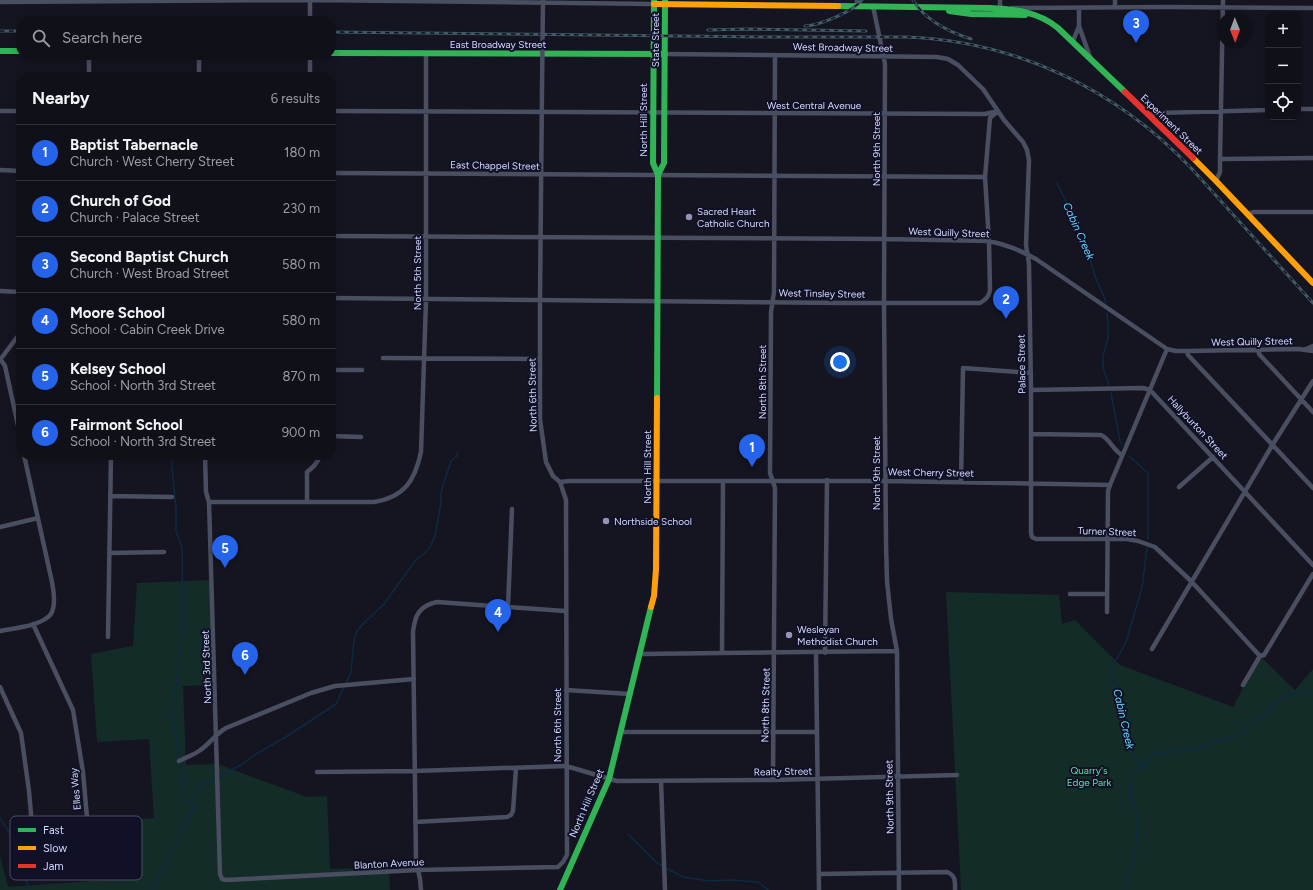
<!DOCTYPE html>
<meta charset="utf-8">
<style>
:root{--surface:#101019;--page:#191922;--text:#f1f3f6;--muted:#9c9da2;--line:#303038;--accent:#2563eb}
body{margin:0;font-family:Figtree,sans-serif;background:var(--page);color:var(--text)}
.controls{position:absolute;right:12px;top:12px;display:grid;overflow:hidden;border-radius:8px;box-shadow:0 2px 10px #0003}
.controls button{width:36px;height:36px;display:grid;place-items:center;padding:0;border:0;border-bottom:1px solid var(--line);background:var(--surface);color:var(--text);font:20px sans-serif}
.compass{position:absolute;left:1217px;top:12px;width:36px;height:36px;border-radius:50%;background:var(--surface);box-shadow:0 2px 10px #0003;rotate:179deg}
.you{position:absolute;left:840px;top:362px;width:14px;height:14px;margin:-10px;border:3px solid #fff;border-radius:50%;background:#1a73e8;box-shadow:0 0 0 6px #1a73e833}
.badge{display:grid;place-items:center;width:26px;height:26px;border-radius:50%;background:var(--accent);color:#fff;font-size:13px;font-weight:700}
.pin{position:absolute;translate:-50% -33px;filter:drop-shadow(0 1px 2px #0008)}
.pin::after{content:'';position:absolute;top:21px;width:14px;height:12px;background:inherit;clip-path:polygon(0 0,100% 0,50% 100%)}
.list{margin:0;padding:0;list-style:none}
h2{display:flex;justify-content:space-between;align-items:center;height:52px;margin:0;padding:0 16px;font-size:17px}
h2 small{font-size:13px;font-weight:400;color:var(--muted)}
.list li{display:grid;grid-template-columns:26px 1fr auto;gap:12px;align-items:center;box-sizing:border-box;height:56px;padding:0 16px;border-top:1px solid var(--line)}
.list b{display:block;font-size:15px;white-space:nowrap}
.list p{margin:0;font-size:13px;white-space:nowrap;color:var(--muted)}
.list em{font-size:13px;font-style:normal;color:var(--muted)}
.icon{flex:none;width:22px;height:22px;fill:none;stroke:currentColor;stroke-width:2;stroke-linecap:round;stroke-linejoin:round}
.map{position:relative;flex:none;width:1313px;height:890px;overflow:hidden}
.search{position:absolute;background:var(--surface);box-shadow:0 2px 10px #0003;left:16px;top:16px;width:320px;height:44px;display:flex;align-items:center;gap:10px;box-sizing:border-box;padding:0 14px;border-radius:16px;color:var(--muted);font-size:15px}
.panel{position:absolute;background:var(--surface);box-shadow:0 2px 10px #0003;left:16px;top:72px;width:320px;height:388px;border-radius:16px}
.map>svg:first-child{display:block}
</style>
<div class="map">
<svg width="1313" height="890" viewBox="0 0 1313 890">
<rect width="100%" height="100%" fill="#151521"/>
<path fill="#132c27" d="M210 580 214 685 183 686 186 765 217 764 307 797 327 796 330 869 389 867 390 890H0V856L8 887 106 880 101 822 154 818 149 739 97 742 91 654 133 646 137 583Z
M946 592 1059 595 1062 624 1075 620 1120 665 1233 707 1260 656 1295 690 1313 669V890H961Z"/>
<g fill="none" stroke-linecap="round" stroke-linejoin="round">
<path stroke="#0c2a40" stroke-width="1.5" d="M1057 183 1088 246C1089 256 1092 266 1095 276 1098 285 1104 294 1106 303
M1107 313 1108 324V338L1103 356V368L1109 385
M1111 393 1120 441 1122 445
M171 455 176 509V531L182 548 183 627 178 676 171 706 180 759
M1129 456 1148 473V539
M346 684 351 672 354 640 357 631 364 623 384 604 415 561 429 549 435 536 441 502V492L451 461 457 456 458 452
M181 762 185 781 186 803 193 809
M1141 768 1130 750 1129 739 1118 687 1111 675 1112 663 1118 657 1126 642 1142 588 1147 547
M0 818C6 830 17 840 21 853 24 865 25 878 29 890
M629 835 657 863 663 866
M666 868 683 877 709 881 732 880 758 882 768 890
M152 890 165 864 181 836 186 820 195 806 196 794 204 782 211 781 241 765 256 754 284 738 336 704 344 687
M1125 890 1135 855 1137 832V812L1131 799 1130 790 1134 775 1141 768 1150 755 1174 751H1192L1201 746 1241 734 1252 723 1266 714 1271 707 1284 697 1295 693 1304 694 1313 691"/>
<path stroke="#4a4e61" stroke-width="4.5" d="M1000 0V8H1003
M1115 0V7
M0 2 310 0 654 4
M857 6V0
M873 6 885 64 884 303 886 543 887 581 891 619 897 651 899 890
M1012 8 1168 7 1313 8
M1079 8V26L1090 57
M310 19V0
M1073 41 1079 26
M665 54 937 57 948 59 958 65 983 89 1004 120 1023 142 1027 150 1029 160 1026 245 1029 264 1031 390V533L1032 537 1036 539H1127L1138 541 1155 547 1191 581 1260 656
M89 55V77
M199 77V55
M310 77V55
M1298 109H1313
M0 111H21
M331 111 985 114 998 111
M1149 115 1158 113 1268 110
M1220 159 1313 158
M0 170 21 171
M331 173 985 177
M1216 181 1220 172V159L1223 0
M1247 214 1254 212H1313
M331 236 885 239 989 241C1008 245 1019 250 1036 259L1167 349 1176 351H1187L1298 349 1313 351
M0 291 21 292
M331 298 845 303H980C986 299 989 297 990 290L989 241 985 177 990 118 998 111
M1304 350 1313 346
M1187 351 1188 355 1313 488
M1259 351V354L1313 412
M383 358 540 359
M0 360 21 332
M1 360 5 366 21 439
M331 370H362
M1031 390 1143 388 1150 390 1313 565
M1031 434 1101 435C1110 439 1113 450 1122 455
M331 436 361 437
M205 455 206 492 209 502 220 874 222 879 226 880 418 870 558 867 563 862 567 855 566 500 560 482 553 476 546 462 540 419V300L542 89
M560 482 569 481H885L1110 485
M961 482 963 368 1031 373
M1179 487 1213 457
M110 496 172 497
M209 502H374C405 497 415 480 421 452L426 300V53
M307 502V472C313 467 318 463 320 455
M0 527 38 518
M109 553 164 552
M1070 594H1106
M508 607 512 509
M1107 612 1108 491 1110 485 1167 349
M0 631C14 628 42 626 51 614 56 605 54 592 52 582L24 455
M108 637 111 455
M1152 649 1273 444 1313 381
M722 653 723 481
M816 653 819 890
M825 653 827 480
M640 654 897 651
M1243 685 1260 656 1264 655 1313 574
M0 687 21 733 29 791 33 837 36 843 44 849 54 852H67L76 849 83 844 88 829 83 772 73 710 33 624
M566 690 630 694
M621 732H817
M179 761C185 758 193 755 199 751 210 744 214 735 226 728L311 693 335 686 414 679
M317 772 415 771 566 766 617 781 773 780 957 775
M773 780 775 488 770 473 771 312 774 292 775 55
M661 781 665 890
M415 822 507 817 511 815 513 811 516 768
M819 874 947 872C956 876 955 881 955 890
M421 890 420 879 416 860 413 632C415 615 419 606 437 602L565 611"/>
<path stroke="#30b455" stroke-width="6" d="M654 0 653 163 658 175 657 398
M838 6 990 8C1014 9 1039 12 1058 28L1125 92
M949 11 971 14 1025 15
M0 51H21
M331 53 665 54
M658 175 664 163 665 0
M560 890 609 779 651 607"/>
<path stroke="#ff9f0a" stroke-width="6" d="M654 4 838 6
M1193 158 1216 181 1313 283
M651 607 654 596 656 569 657 398"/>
<path stroke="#e5322d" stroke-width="6" d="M1125 92 1193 158"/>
<defs>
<path id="rail" d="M913 0C925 20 949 32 971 39
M805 26C821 25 852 12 862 0
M708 30 746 29 866 31
M0 31H21
M331 32 773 37H906C1016 41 1116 89 1191 168L1313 303"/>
</defs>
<use href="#rail" stroke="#405b63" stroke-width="3"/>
<use href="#rail" stroke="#101126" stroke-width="1.5" stroke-dasharray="4.5" stroke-linecap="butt"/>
<path stroke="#4a4e61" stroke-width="4.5" d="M542 89 543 0"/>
</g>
<g fill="#9294b1" stroke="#101126" stroke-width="1.5">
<circle cx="689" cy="217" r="4"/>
<circle cx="606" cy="521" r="4"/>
<circle cx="789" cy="635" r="4"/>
</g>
<g text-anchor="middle" stroke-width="4" stroke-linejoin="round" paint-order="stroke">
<g font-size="10" fill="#d5d9fe" stroke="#101126">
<text transform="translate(655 40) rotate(-90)" y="4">State Street</text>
<text x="498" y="48">East Broadway Street</text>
<text transform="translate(843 47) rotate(1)" y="4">West Broadway Street</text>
<text x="814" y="109">West Central Avenue</text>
<text transform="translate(643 120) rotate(-90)" y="4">North Hill Street</text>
<text transform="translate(1172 124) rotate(44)" y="4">Experiment Street</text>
<text transform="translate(876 149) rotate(-90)" y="4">North 9th Street</text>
<text transform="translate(495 165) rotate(1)" y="4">East Chappel Street</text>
<text transform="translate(949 232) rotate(2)" y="4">West Quilly Street</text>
<text transform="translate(417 273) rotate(-90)" y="4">North 5th Street</text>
<text transform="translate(822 293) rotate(1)" y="4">West Tinsley Street</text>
<text transform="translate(1252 341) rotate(-1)" y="4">West Quilly Street</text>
<text transform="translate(1021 364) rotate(-91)" y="4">Palace Street</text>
<text transform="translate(762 382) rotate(-90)" y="4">North 8th Street</text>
<text transform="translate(532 395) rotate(-91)" y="4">North 6th Street</text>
<text transform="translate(1198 427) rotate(47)" y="4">Hallyburton Street</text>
<text transform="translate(647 467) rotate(-90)" y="4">North Hill Street</text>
<text transform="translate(931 472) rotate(1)" y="4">West Cherry Street</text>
<text transform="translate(876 473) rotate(-90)" y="4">North 9th Street</text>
<text transform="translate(1107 531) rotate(2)" y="4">Turner Street</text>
<text transform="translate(206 667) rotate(-92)" y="4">North 3rd Street</text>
<text transform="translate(765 705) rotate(-89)" y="4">North 8th Street</text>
<text transform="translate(557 725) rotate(-90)" y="4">North 6th Street</text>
<text transform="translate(783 771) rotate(-1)" y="4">Realty Street</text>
<text transform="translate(75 789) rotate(-95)" y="4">Elles Way</text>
<text transform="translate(889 797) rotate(-91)" y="4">North 9th Street</text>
<text transform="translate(586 803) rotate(-67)" y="4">North Hill Street</text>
<text transform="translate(389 863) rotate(-3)" y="4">Blanton Avenue</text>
</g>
<g font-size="10" fill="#d5d9fe" stroke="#101126" text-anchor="start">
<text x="697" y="215">Sacred Heart<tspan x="697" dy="12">Catholic Church</tspan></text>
<text x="614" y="525">Northside School</text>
<text x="797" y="633">Wesleyan<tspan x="797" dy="12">Methodist Church</tspan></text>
</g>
<g font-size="10" fill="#62dea3" stroke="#101126">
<text x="1089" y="774">Quarry's<tspan x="1089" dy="12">Edge Park</tspan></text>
</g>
<g font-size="11" font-style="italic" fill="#65d7fc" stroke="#101126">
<text transform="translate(1079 231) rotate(66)" y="4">Cabin Creek</text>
<text transform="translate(1124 719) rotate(77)" y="4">Cabin Creek</text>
</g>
</g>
<rect x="10" y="816" width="132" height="64" rx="6" fill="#101126" stroke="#4b4d67" stroke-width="1"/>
<rect x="18" y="828" width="18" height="4" fill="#30b455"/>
<rect x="18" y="846" width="18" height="4" fill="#ff9f0a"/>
<rect x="18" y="864" width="18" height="4" fill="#e5322d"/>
<g font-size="11" fill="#d5d9fe">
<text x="43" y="834">Fast</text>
<text x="43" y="852">Slow</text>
<text x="43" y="870">Jam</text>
</g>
</svg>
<div class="controls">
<button>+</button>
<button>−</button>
<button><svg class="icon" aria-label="locate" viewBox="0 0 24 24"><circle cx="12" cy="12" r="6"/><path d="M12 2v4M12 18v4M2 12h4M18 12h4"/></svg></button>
</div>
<svg class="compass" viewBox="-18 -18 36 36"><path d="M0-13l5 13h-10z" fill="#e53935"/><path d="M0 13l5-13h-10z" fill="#9c9da2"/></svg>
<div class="you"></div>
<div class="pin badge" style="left:752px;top:467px">1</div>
<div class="pin badge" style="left:1006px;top:319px">2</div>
<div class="pin badge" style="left:1136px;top:43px">3</div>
<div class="pin badge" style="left:498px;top:632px">4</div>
<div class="pin badge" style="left:225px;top:568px">5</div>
<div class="pin badge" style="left:245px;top:675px">6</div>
<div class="search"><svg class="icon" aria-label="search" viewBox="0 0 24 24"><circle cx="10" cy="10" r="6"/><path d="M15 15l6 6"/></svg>Search here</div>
<section class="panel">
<h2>Nearby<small>6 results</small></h2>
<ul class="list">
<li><span class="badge">1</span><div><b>Baptist Tabernacle</b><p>Church · West Cherry Street</p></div><em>180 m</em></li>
<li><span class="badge">2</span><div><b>Church of God</b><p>Church · Palace Street</p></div><em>230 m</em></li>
<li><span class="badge">3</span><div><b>Second Baptist Church</b><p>Church · West Broad Street</p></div><em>580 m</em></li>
<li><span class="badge">4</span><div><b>Moore School</b><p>School · Cabin Creek Drive</p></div><em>580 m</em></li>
<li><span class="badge">5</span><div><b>Kelsey School</b><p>School · North 3rd Street</p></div><em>870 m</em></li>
<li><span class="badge">6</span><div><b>Fairmont School</b><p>School · North 3rd Street</p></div><em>900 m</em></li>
</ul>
</section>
</div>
